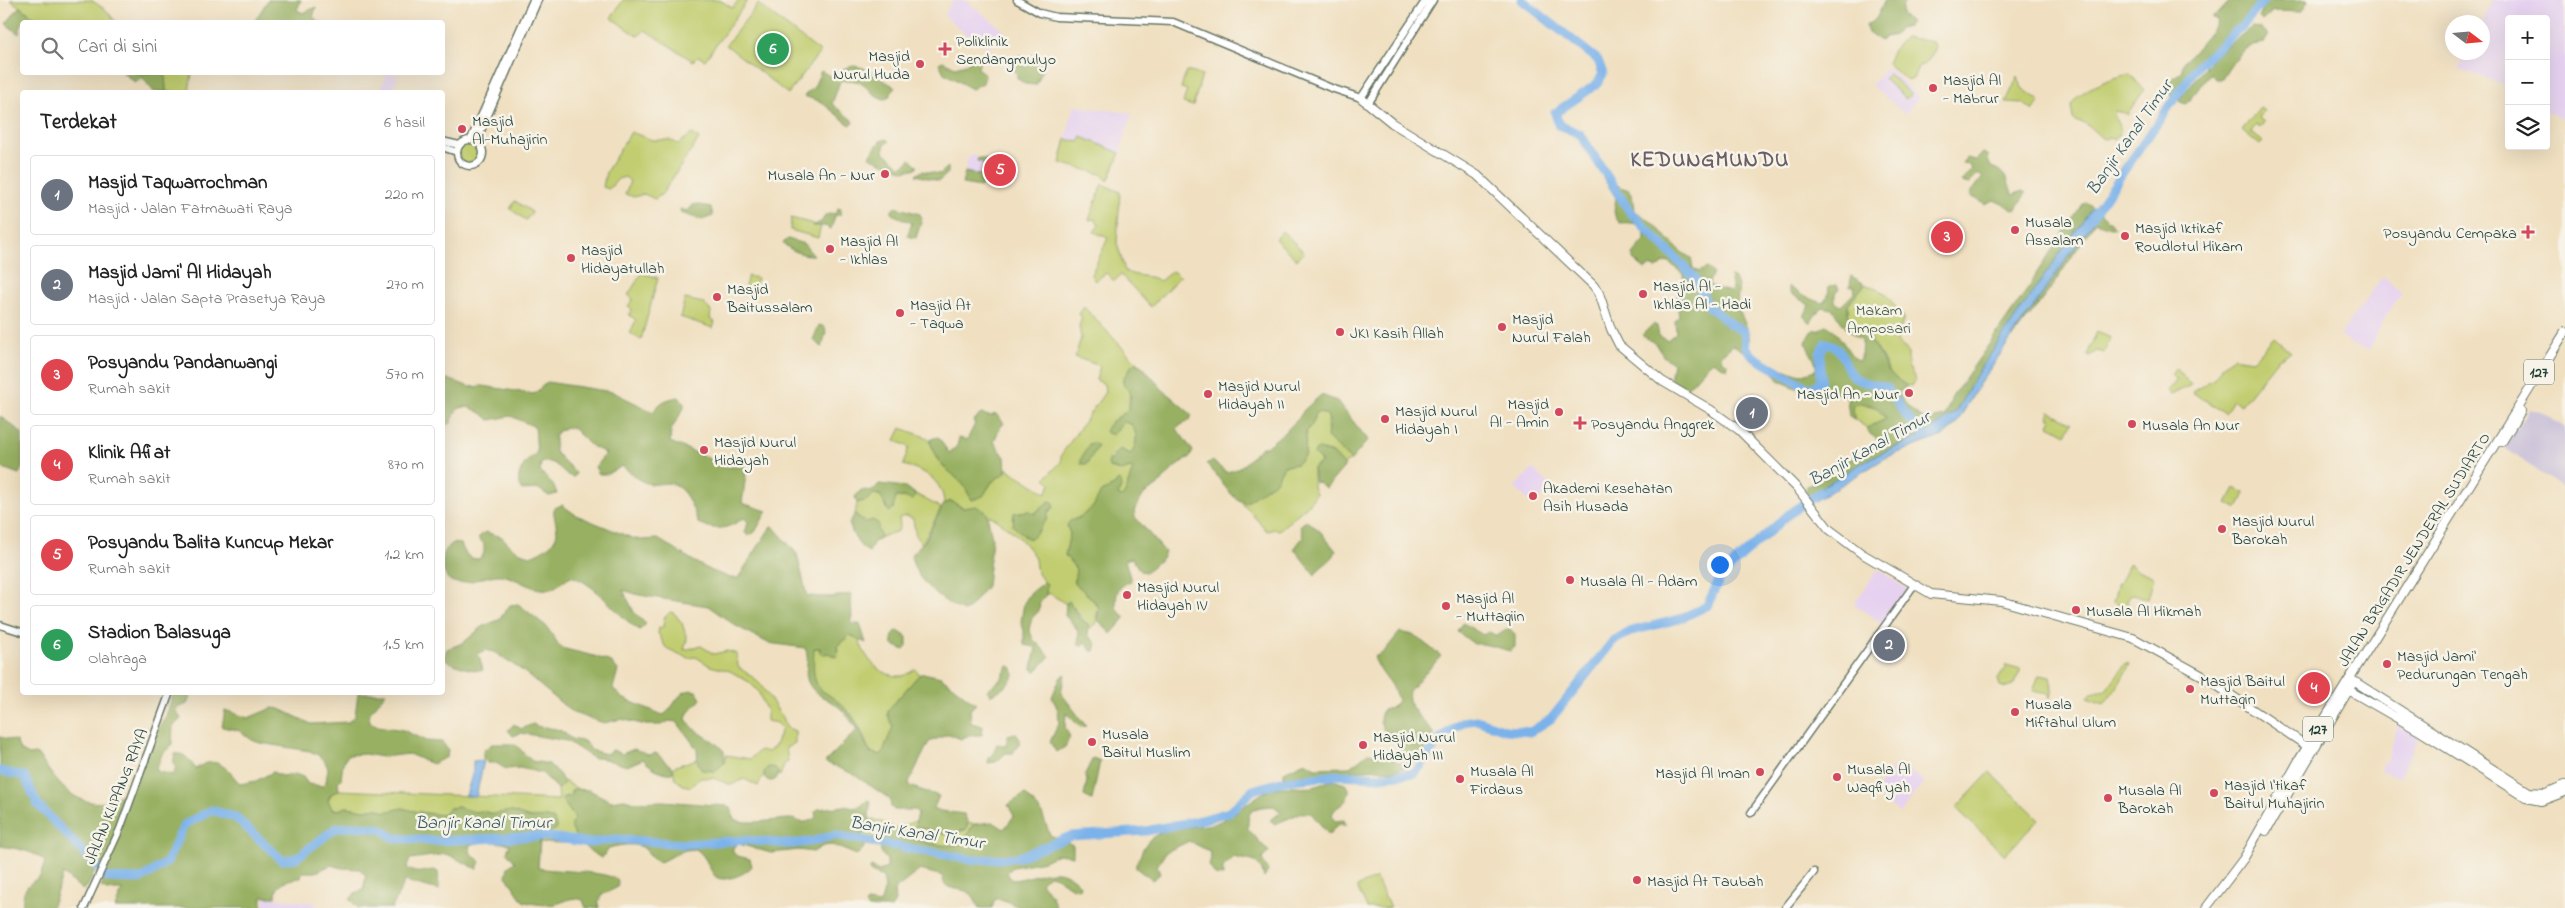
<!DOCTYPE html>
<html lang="id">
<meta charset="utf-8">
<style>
:root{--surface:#fff;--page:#f2f2f2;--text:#222;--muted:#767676;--line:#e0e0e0;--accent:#111827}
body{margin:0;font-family:"Indie Flower",sans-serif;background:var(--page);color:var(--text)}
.controls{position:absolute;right:15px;top:15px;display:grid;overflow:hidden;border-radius:5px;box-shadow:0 5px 20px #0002}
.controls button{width:45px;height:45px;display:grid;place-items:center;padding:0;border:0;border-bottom:1px solid var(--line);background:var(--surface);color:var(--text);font:25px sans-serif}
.compass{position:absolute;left:2445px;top:15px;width:45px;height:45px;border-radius:50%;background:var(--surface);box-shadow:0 5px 20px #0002;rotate:106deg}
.you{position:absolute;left:1719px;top:564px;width:18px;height:18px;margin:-12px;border:4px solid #fff;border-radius:50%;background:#1a73e8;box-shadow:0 0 0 8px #1a73e833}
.badge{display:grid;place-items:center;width:32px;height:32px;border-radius:50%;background:var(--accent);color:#fff;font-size:16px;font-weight:700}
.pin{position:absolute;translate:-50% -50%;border:2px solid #fff;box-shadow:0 1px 5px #0006}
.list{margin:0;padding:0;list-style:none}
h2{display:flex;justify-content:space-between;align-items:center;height:65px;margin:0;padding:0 20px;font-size:21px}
h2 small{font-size:16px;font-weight:400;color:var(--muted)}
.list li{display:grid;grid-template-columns:32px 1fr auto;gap:15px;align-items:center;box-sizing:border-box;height:80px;margin:0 10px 10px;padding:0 10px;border:1px solid var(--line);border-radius:5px}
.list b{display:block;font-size:19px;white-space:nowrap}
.list p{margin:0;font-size:16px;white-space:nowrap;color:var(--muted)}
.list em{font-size:16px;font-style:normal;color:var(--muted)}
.icon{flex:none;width:28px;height:28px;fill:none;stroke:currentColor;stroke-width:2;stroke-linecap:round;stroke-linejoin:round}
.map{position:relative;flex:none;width:2565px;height:908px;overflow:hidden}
.search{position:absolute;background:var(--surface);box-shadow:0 5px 20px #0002;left:20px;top:20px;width:425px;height:55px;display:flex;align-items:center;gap:12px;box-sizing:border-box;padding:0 18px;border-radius:5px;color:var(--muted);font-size:19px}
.panel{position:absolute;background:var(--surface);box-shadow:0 5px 20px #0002;left:20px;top:90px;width:425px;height:605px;border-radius:5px}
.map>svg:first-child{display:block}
</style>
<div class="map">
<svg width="2565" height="908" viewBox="0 0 2565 908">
<rect width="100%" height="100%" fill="#f7f3e8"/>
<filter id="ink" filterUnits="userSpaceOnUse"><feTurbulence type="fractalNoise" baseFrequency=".02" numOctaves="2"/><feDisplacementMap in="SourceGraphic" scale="10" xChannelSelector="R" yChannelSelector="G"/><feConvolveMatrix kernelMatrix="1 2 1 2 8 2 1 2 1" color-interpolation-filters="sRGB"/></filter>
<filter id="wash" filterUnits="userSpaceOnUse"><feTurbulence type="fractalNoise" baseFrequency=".0096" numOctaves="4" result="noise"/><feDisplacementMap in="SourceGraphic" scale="20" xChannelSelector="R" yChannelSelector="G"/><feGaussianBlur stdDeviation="1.12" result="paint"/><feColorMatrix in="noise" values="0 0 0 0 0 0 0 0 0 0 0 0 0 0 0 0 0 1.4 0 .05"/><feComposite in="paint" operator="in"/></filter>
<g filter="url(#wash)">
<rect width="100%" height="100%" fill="#f0e0c1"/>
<path fill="#e6d2f0" d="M953 0H965L1006 32 1000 41 987 46 975 42 944 15Z
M2493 0H2565V120L2546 111V19H2509V87L2458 68 2466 53 2482 52V22Z
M1887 67 1919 97 1905 114 1871 85Z
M387 73 398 75 393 92H380Z
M1074 106 1132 113 1120 153 1066 139Z
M971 155 976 156 977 161 984 163 979 175 965 172 968 157Z
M2383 276 2402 293 2384 319 2369 350 2353 344 2340 335Z
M1533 469 1551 486 1534 506 1514 487Z
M1878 569 1908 590 1884 625 1854 604Z
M2398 725 2419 737 2399 778 2380 771 2383 762H2387Z
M1897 763 1924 781 1900 814 1874 793Z
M265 897 316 903 315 908H264Z"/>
<path fill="#c8bfd8" d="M2530 409 2543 413 2565 428V490L2505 448Z"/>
<path fill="#c1cd6f" stroke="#708552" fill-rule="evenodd" d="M10 0H91L106 10 116 22H42Z
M623 0H720L732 8 739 0H748L705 60 698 56 693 61 645 30 638 36 611 18Z
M758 4 820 52 788 94 726 45Z
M1905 37 1933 42 1936 48 1927 62 1918 68 1913 79 1907 81 1887 63 1893 50Z
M1186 71 1202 75 1193 106 1183 103 1187 90 1181 88Z
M165 73H192L189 92H166Z
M1889 74 1911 95 1906 99 1884 79Z
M2130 74 2144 90 2128 114 2115 111 2114 116 2121 130 2115 140 2110 138 2103 139 2085 123 2077 122 2073 119 2071 106C2077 90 2113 77 2130 74Z
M2018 76 2022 88 2040 101 2033 111 2023 103 2006 102Z
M2260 108 2264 111 2259 118 2264 122 2260 128 2256 125 2251 132 2263 142 2260 145 2242 130Z
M631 132 652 140H670L678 144 692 134 699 139 662 194 655 199 644 194 634 197 625 194 630 181 625 177 618 179 609 189 603 187 606 172Z
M1082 137 1120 153 1108 181 1101 174 1060 163 1066 139 1079 142Z
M459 153a11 11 0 1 1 22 0a11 11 0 1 1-22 0Z
M1102 184 1120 192 1117 243 1125 271C1137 278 1149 274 1160 281L1172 271 1180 276 1151 307 1121 275 1114 281 1106 273 1095 281 1091 275 1108 238 1094 232 1099 224 1095 219 1089 220Z
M515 201 532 212 526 220 510 209Z
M791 218 821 226 818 238 790 230Z
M1282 231 1304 252 1297 260 1275 239Z
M642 273 658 278 641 340 630 333 636 320 629 315 632 309 628 306 633 299 628 295Z
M748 276 757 278 752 295 743 293Z
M1865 284 1885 293 1904 318 1897 339 1898 343 1908 351V366L1916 380 1911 386C1891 386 1885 360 1876 347 1869 338 1856 323 1848 314V305Z
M685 299 703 303 711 311 710 319 715 322 713 328 680 317Z
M1084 307 1138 364 1131 367 1122 381 1124 386 1130 391 1128 410 1111 422 1106 430 1116 432 1122 423 1126 422C1140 427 1137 445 1131 454L1120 450 1109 458V467C1116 471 1122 472 1130 468L1133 469 1125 494 1122 497 1118 495 1116 482 1114 486 1101 492 1093 508 1067 525 1070 534 1065 555 1076 569 1075 584 1088 594 1099 608 1096 617 1098 621 1088 631 1089 625C1079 620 1077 606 1067 602L1066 604 1049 593 1046 595C1047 583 1042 581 1037 571 1035 566 1036 560 1034 556 1023 539 1008 527 991 516L989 517C984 506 972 507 963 508L951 501 944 504C943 480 924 470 903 465L909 447 895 440 901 428 928 438 940 463 963 484 972 500 983 496 992 482 1006 472V468L1046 493 1051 484 1045 478 1061 462V455L1105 392 1104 384 1096 380 1100 366 1075 357 1081 338 1079 326 1082 318 1079 314ZM1048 502 1054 508 1048 512 1047 520 1039 526V531L1025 538C1020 529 1010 525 1014 513L1026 511 1034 514Z
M2097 332 2111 338 2104 353 2097 351 2089 356 2087 355Z
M2274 337 2291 352 2277 360 2241 405 2233 400 2225 413 2192 392 2215 378 2222 366 2233 357 2253 360Z
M2176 368 2191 385 2171 395 2167 391 2177 380 2171 375Z
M1857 403 1876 407 1886 419 1867 428 1854 419 1853 405Z
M2050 411 2072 423 2066 434 2049 425 2052 419 2048 417Z
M1319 412 1327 415C1330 421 1327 422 1327 427 1327 440 1342 452 1351 460L1343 465 1334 454 1323 450 1319 458 1321 464 1313 468V487L1316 494 1308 505 1279 530 1275 529 1267 531 1242 503 1249 501 1250 497 1276 481 1284 466 1297 464 1305 455 1306 431 1312 425 1315 413Z
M2235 488 2245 493 2238 509 2227 503Z
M914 493 941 508 922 544 916 537 913 519 906 516 899 518 900 525 898 531 881 537C878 529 862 520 855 514L857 503 867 500 874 494 882 496 886 509 893 507 896 497 915 498Z
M2130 563 2135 569 2154 577 2148 599 2134 594 2130 595 2127 600 2129 608 2124 609 2113 602 2117 586Z
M670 612 674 613 682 623 687 639 684 650 701 646 714 654 727 651 737 654 738 667C745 672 754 677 760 684 765 691 786 721 786 727L795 731V743L786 748 788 761 784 765 780 776 775 768 768 767 758 786 744 779 731 785 713 778H699L691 787 683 785 675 779 673 767 697 759 702 770 715 771 724 763 726 755 750 759 760 750 768 752 775 746 782 728 777 723 767 721V712L758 691 749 682 730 671 710 666 696 657 688 658 666 648 658 633 659 628 663 627 664 618Z
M850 635 859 639C864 657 879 677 901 676 906 676 911 671 916 669L919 675 888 710V715L893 727 882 754 878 755 870 752 861 730 852 715 818 687 813 676V648H820L819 652 825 654 838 650 837 646Z
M2126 663 2130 664 2119 684 2104 704 2087 698 2091 693 2106 690Z
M2006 665 2021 669 2013 686 2006 688 2000 686 1998 679Z
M2039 675 2050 677 2052 687 2050 698 2048 694 2033 691Z
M1990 772 2039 819 2005 855 1956 808Z
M564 781 578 789 571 791 570 797 565 796 566 805 575 818 571 824C573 832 579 836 581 844L539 842 544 834 557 828 548 817 534 819 515 813 493 814 482 811 471 812 457 807 450 808 441 815C429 813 412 812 403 808L385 812 377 808 364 810 347 807 339 810 332 809 328 800 332 793 339 790 559 800 558 789Z
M869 819 880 821 893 827 886 829 879 847 864 845 861 834 870 828Z
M916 821V826C930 830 961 843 968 823L974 824C969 829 968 836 963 841 950 853 908 837 895 828Z
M1376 878 1390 908H1367L1357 887Z"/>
<path fill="#98b062" stroke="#5c764b" d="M268 0H301L297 10 303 13 316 7 313 17 319 22H254Z
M1885 0H1908L1902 6V15L1911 22 1907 27 1899 29 1895 35 1885 37 1881 41 1868 32 1865 26 1876 19Z
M2239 0H2260C2245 26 2215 40 2196 63 2187 73 2181 90 2171 97L2166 84 2181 72 2184 61 2191 55 2216 25 2217 20 2212 18 2213 16 2219 13 2229 2Z
M2267 0H2307L2308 1 2301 12 2273 11 2262 21 2259 18Z
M19 7 42 22H22L19 34 6 24Z
M2252 27 2261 28 2269 35 2264 43C2242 45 2233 62 2222 79H2215L2211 73 2186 104 2180 102 2179 100 2214 56Z
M1032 55 1044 68 1036 85 1025 84 1017 78V73L1008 65 1018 56 1028 58Z
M973 58 980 60 978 68 985 76 983 83 972 89 944 73 939 63 943 61 955 67 966 64Z
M854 66 863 68 895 87 888 98 884 99C866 94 866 76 840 81L832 104 852 120 853 123 850 125 821 102 804 96 814 87 821 71 832 77 845 68Z
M123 73H165L166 92H154L142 77 136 83Z
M887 139 889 141 884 146V152L900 166H904L910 159 917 165V168L904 171 869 157 880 141Z
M1983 153 1989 156 1988 160 1991 167C2006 171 2008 183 2013 195L2022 191 2026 193 2015 210 1994 200 1985 204 1971 196 1970 194 1983 177 1977 174 1969 184 1961 182 1972 169 1968 164 1962 163 1966 158 1976 160Z
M978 158 987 160 981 187 962 184 965 172 979 175 982 173 984 163 977 161Z
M948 167V173L939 181 916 175 922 171 940 174Z
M1607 174 1620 187 1629 190 1634 202 1635 211 1653 223 1680 251 1691 258 1693 268 1699 272 1707 268 1713 273 1709 282 1710 286 1730 292 1733 289 1730 277 1734 278C1743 289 1735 297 1738 307 1743 322 1756 337 1745 352L1733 345 1721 355V359L1728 365 1727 369 1712 361 1686 389 1670 381 1673 363 1663 356 1657 345 1642 335 1653 324 1657 326 1659 336 1667 340 1676 333 1675 321 1679 316 1676 297 1684 284 1683 274 1669 262 1663 263 1657 269 1651 266 1645 269 1633 259V254L1645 240C1646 223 1633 222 1620 223 1611 214 1615 209 1616 198L1604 179Z
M2087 203 2092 207 1980 369 1955 413 1932 430 1870 458 1809 497 1806 492 1807 486 1829 477 1840 462 1861 456 1877 445V439L1870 434 1867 428 1886 419C1882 407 1865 400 1853 405L1854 419 1849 416 1847 398 1838 393 1831 396 1801 390 1780 381 1774 373 1778 367 1800 375 1816 370C1817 359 1808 352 1806 342L1813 330H1819L1826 325C1842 333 1847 355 1858 360L1861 358 1862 339C1850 337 1839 319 1833 309L1821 307 1810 323 1804 317 1809 305 1790 293 1788 286 1803 296 1823 303 1828 296 1829 286 1837 285 1839 289 1835 294V302L1841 306 1855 292 1854 286 1850 287 1851 276 1865 284 1848 305V314L1876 347 1885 366 1893 376 1907 386 1898 393C1903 403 1920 420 1932 421L1935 418 1945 416 1952 397 2032 283 2036 274 2083 204Z
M694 204 711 207 713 216 702 220 681 213 680 209 688 211Z
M895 207 920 214 922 219 916 238 907 236 912 223 892 214V210Z
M838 208 841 209V214L835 216 831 229 825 226H813L822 221 825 215 836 213Z
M2099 212 2112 223 2114 228 2095 222 2049 291 2013 337Z
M788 239 804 244 813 255C804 256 789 250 783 243Z
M819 325 825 327 826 332 822 347 813 340Z
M1136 363 1142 366 1162 389 1192 415 1189 421 1179 426 1177 429 1193 451 1190 457 1175 467 1157 486 1144 494 1134 511 1135 517 1165 552 1163 557 1146 572 1140 571 1132 558 1125 560 1131 581C1117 587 1116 592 1116 608L1125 618 1111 634 1097 619 1099 608 1096 603 1074 582 1076 569 1065 555 1070 534 1067 525 1071 520 1079 518 1093 507 1101 492 1114 486 1118 480H1120L1121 487 1118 495 1122 497 1125 493 1133 469 1130 468 1121 471 1109 467 1108 463 1120 449 1131 454C1138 444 1138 434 1131 424L1124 422 1113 435 1105 432C1112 412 1134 420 1130 391L1124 386 1123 379 1132 365Z
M442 377 470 387 483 386 534 394 547 382 613 392 653 412C660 402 666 399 679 397L684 404V408L671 430 670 442 706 457 723 467H747L742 503 767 511 755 532 748 536 745 533 748 522 744 518C727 529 717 532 698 523 693 508 685 484 667 483 661 483 656 485 651 484 640 483 630 472 622 466L607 474H599L595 467 606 453 591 446 574 429 566 427 555 434V452L576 473 574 477C562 476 556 456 541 463L540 471 554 486 557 494 549 496 539 489 522 490C512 477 526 459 537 453L535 427 511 416 490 420C482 413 465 401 456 411L451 423 447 425 443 422Z
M1321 395 1337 401 1368 440 1351 460 1327 437 1329 420 1327 415 1319 412 1315 413 1312 425 1306 431 1305 455 1297 464 1284 466 1276 481 1245 503C1227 497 1219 474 1206 464L1212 461 1226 472C1244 470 1249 457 1262 447H1266L1287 430 1299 418 1304 410Z
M981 414 990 416 996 414 1004 423 999 429 994 442 1005 457 1006 472 992 482 983 496 972 500 963 484 940 463 930 442 931 439 938 437 949 453 957 446 959 438 967 440 975 424 973 421Z
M0 416 22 433V468L19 474 0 467Z
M1093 443 1098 446 1087 464H1081V459L1089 444Z
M1319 449 1334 454 1345 466 1326 488 1318 482 1315 483 1313 468 1322 462 1314 455 1315 451Z
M879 484 905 487 914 493 915 498 912 500 904 497H896L893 509 889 512 880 495 874 494 867 500 857 503 855 497 861 490 873 491Z
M951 501 963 508 976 506 987 513 992 539 987 586 968 609 964 611C944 604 909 576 912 553L925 541 944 504Z
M1049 501 1053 502 1054 506 1048 512 1047 520C1039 526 1039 534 1029 539L1013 526 1014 513 1029 511 1034 514Z
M562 505 576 515 632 538 641 540 658 539 705 568 730 578H738L772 525 797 554 807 596 832 597 851 594 852 624H860L866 643 850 635 837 646 838 653 836 657 828 653 822 655 820 648H814C811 703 823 681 850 714 860 726 862 739 870 752L878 755 882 754 893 727 888 715V710L919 675 923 673 941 677 976 704 970 710 971 723 983 726 982 735H969L961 739 949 734 929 742 909 782V786L939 796 933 810 964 814 968 823 966 830 945 834 915 826 918 813 915 810H894L891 807 890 799 853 774 825 762 857 730C852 722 847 714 840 708 829 698 815 697 808 682 803 671 811 659 805 648L768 643 736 626 708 606 639 595 623 590 634 612 646 624 640 630C616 616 599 585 571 576 564 579 557 588 549 589 532 592 517 577 501 575 482 573 444 601 443 562 443 553 446 548 453 543L461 544C465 554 468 559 479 559L484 553V544L478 538 485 532 502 537 514 549 530 556C539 553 557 544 557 532 557 524 553 517 554 508Z
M855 514 864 523 872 520 878 523V529L881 537 873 543 869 552C857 546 853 535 849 523Z
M1306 520 1320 531 1336 551C1332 563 1319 565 1315 575L1294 549 1303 537 1300 526Z
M1044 582 1047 584 1046 595 1040 601 1039 611 1032 618 1029 629 1033 639 1050 656 1035 672 1032 669 1036 647 1024 645V630L1021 622 1024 603 1031 592Z
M1069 601 1080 619 1089 625 1088 635 1097 644 1095 651H1091L1086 642 1081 646 1077 644C1083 633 1073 624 1065 616L1066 604Z
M518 604 546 626 561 648 594 656 611 662 618 670 613 688 622 698 663 715C675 709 678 686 696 691L701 699C696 706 688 709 686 719 697 736 711 736 724 751V763L715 771 702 770 698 763 697 749 677 722 669 721 661 725H646L621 719 604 723 573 713 523 671 494 652 486 650 478 653 483 670C471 671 454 666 444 658L447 649 463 643 483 626 499 620 510 605Z
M1463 623 1483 635 1489 632 1497 636 1509 628 1515 634V647L1510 651C1499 648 1485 643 1474 644L1458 632Z
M898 631 907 637V647L904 650 893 645 892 639 894 632Z
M1400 632 1414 635 1441 656 1409 691C1405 709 1427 721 1434 735 1422 758 1406 776 1378 769L1284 777V772L1305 762 1315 768 1350 767 1368 753 1391 756 1393 759 1400 763 1405 762 1407 754 1398 748V740L1392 733H1386C1380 725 1378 719 1383 710L1391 708 1398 701C1395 685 1379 673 1374 657L1383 653Z
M1008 666 1013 668 1014 676 1005 687 991 695 987 690 1001 679Z
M1065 674 1061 693 1086 726 1080 727 1066 713 1065 727 1070 737 1065 747 1056 752 1050 742 1059 723 1058 710 1052 697 1060 678Z
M174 693H192L187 704 175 709 181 719 173 726 172 745 162 754 156 769 159 772 173 775 176 767 173 764 175 754C186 752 190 762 196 769 216 754 226 767 240 784L256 781 273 772 281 776 295 774 303 777 308 784 322 786 326 782 328 768 324 760 318 755 310 751 260 743 252 740 238 730 222 727 225 710 248 718 272 708 280 709 311 724 348 722 355 716 358 693H386L369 714 370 722 378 726 403 730 426 741 442 742 448 750 447 757 432 764 409 754 382 757 365 754 348 755 343 763 341 779 338 782 339 790 331 794 328 800 332 809 339 810 347 807 364 810 377 808 385 812 403 808C413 812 429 813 441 815L450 808 458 807 475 812 482 811 493 814 511 811 528 818 548 817 554 820 557 829 544 834 540 840 538 868C557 872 608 870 618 881V887L602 895 598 903 599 908H586L583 900C571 896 567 901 556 904 547 906 531 904 523 901L506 876 508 867 515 862 507 852 510 844 487 841 469 845 471 854 480 861 477 869 447 854 410 859 407 867C415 876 423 871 434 870L438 872 439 890 405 881 392 908H358L350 900 355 893 363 890 366 876 360 869 342 868 331 865 316 872H302L301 878C288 879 276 882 276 897H262V908H115L122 890H107L101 887 109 866 105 863 97 867 87 887 83 890 63 874 51 908H23C22 890 25 886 40 877L45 862C37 851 13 848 0 846V737L16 741 20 750 29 755 35 754 39 756C54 779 73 807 105 802 113 801 119 793 126 794L144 750 166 716Z
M514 724 521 729 533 724C541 729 547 727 556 729 570 733 564 740 584 741L591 750 606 754 613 750 622 754 634 749 649 755 656 753 674 769 672 773C663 775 648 766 643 759L627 766 601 758H593L567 741 521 733 513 736 508 730Z
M1015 733 1018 735 1020 742 1013 753H1006L996 762 988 763 989 757 993 754 997 744 1006 746 1008 735Z
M492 744H515L532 761 549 764 559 774 564 783 558 789 542 773 520 768 506 769 496 763H488L483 758V751Z
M1093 758 1100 761 1092 800 1084 796 1087 780 1085 774Z
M764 774a7 7 0 1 1 14 0a7 7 0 1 1-14 0Z
M1332 780 1345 784 1349 788C1349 807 1336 803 1332 815L1334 821 1344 820 1347 826 1340 824 1335 827 1329 835 1311 813H1301L1275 824 1270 820 1281 812 1274 806C1254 807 1247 808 1248 829L1269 852 1262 859 1268 871 1264 878C1259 856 1252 863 1234 857L1223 867V876L1215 875 1209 865 1211 858 1209 851 1189 841 1166 852 1157 866 1160 874 1152 880 1136 868C1135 862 1139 860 1141 854 1150 824 1188 829 1213 824 1229 820 1252 798 1268 790 1282 784 1300 789 1314 787 1320 785 1326 782 1332 780Z
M573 789 589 790 611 801 624 799 635 802 662 801 727 806 731 807 734 819C745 826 777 819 790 819 796 819 799 823 805 822 810 821 813 820 816 817L815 812 818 809 845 806 853 808 861 806 867 800 871 801 869 814 871 825 868 831 861 834 864 848 857 855 832 845 823 846 813 852 799 850 771 853 739 844 733 847V852L737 856 750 859 752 866C747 874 724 883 716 877 710 873 708 857 696 849L685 850 660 862C651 860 650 855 645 849 638 842 618 845 609 848L602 858C589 852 572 838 571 824L575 818 562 800 563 797H570Z
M1025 794 1041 811 1050 835 1073 845V856L1058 854 1044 861 1013 867 1007 873 1012 880C1039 878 1058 860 1080 885L1079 889C1067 889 1061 876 1049 875L1041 883 1051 894 1056 907 1021 908 1004 900 995 899 992 908H979C976 903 975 897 971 894 961 886 942 893 943 876L920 870 894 890 895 902 891 908H868L865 905 867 902 880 904 885 888 883 877 871 872 870 869 871 867 879 871 887 868V860C877 849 878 841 886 829 897 827 905 835 914 839 926 844 954 850 964 841 969 836 969 829 974 824L993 822 1004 829 1014 816 1008 805Z"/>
<path fill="#7cb2ea" stroke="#4e788f" d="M2092 207 2099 212 2097 216 1980 383 1955 426 1943 436 1887 457 1815 501 1811 497 1825 485 1870 458 1918 438 1955 413 1980 369Z
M484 760 476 797 466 796 473 771V761Z"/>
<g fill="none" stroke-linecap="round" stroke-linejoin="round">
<path stroke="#7cb2ea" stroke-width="9" d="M1522 0 1598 60 1603 74 1597 84 1555 113 1559 125 1580 134 1630 212 1695 278 1708 306 1733 326 1744 331 1746 347 1754 357 1810 389 1821 381 1820 353 1825 343C1849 347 1840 371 1859 380 1867 384 1878 385 1886 387L1917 430 1925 437
M2091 218 2198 65 2243 25 2264 0
M0 771 24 776 38 805 108 878 141 879 167 862 184 825 212 810 236 818 282 860 296 858 336 828 358 826 381 829 394 838 435 841 544 836 590 843 615 839 685 844 745 840 788 844 810 842 834 835 974 860 996 859 1019 857 1071 836 1146 831 1201 820 1229 812 1253 790 1284 781 1339 775 1379 777 1415 773 1441 738 1463 722 1476 720 1506 730 1530 732 1551 719 1613 641 1632 631 1679 619 1707 606 1720 578 1740 558 1789 514 1820 492"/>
</g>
</g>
<g filter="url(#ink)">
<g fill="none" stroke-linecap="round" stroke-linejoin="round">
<defs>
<path id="secondary" d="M1017 0 1040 13 1056 17 1173 22 1331 88 1361 98 1426 0
M1368 104 1433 0
M471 139 533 0
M457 153a13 13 0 1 1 26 0a13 13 0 1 1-26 0Z
M442 141 459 145
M479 142 481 131 538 0
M442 147 457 152
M0 625 22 632
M1751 813 1914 585
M84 908 120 829 170 692
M1785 908 1814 872"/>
<path id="primary" d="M1361 98 1392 123 1477 175 1593 285 1599 293 1611 329 1619 345 1662 381 1711 410 1739 430 1797 488 1829 529 1861 553 1931 594 2001 601 2133 638 2201 675 2313 750
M2502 442 2521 411
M2352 680 2529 792 2546 793 2565 785
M2345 688 2423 733 2526 798 2541 801 2565 792
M2266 831 2354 681
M2206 908 2244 858 2299 760 2565 332"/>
</defs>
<use href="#secondary" stroke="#687665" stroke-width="9"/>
<use href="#primary" stroke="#687665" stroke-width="10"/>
<use href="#secondary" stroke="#fff" stroke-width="6"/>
<use href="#primary" stroke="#fff" stroke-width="8"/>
</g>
</g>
<g fill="#d1495b" stroke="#f7f3e8" stroke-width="2">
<path d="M942.5 41.5h5v5h5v5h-5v5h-5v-5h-5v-5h5z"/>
<circle cx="920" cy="64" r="5"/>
<circle cx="1933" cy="88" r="5"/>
<circle cx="462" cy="129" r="5"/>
<circle cx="885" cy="174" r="5"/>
<circle cx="2015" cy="230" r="5"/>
<path d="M2525.5 224.5h5v5h5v5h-5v5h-5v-5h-5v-5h5z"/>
<circle cx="2125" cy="236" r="5"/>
<circle cx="830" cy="249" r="5"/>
<circle cx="571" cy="258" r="5"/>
<circle cx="1643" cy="294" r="5"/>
<circle cx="717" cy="297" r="5"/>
<circle cx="900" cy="313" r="5"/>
<circle cx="1502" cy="327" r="5"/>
<circle cx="1340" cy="332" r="5"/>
<circle cx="1909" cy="393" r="5"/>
<circle cx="1208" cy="394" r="5"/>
<circle cx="1559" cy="412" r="5"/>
<circle cx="1385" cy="419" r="5"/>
<path d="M1577.5 415.5h5v5h5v5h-5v5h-5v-5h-5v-5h5z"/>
<circle cx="2132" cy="424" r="5"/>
<circle cx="704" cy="450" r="5"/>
<circle cx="1533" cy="496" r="5"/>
<circle cx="2222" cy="529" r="5"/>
<circle cx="1570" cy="580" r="5"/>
<circle cx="1127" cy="595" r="5"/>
<circle cx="1446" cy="606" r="5"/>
<circle cx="2076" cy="610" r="5"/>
<circle cx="2387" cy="664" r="5"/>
<circle cx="2190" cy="689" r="5"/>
<circle cx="2015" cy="712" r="5"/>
<circle cx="1092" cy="742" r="5"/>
<circle cx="1363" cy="745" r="5"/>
<circle cx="1760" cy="772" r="5"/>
<circle cx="1837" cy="777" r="5"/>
<circle cx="1460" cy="779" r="5"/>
<circle cx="2214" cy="793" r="5"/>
<circle cx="2108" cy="798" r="5"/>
<circle cx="1637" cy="880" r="5"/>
</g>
<g text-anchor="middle" stroke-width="5" stroke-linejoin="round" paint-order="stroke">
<g fill="#f7f3e8" stroke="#60746a" stroke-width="1">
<rect x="2524" y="359.5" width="30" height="25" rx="4"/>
<rect x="2303" y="716.5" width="30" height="25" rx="4"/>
</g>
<g font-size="15" font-weight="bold" fill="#1f3d34">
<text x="2539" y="377">127</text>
<text x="2318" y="734">127</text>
</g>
<g font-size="16" fill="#1f3d34" stroke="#f7f3e8" text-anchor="start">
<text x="956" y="46">Poliklinik<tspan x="956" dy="18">Sendangmulyo</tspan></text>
<text x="910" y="61" text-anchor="end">Masjid<tspan x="910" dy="18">Nurul Huda</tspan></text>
<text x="1943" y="85">Masjid Al<tspan x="1943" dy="18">- Mabrur</tspan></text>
<text x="472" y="126">Masjid<tspan x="472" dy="18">Al-Muhajirin</tspan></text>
<text x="875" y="180" text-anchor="end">Musala An - Nur</text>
<text x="2025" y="227">Musala<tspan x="2025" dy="18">Assalam</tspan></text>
<text x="2135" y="233">Masjid Iktikaf<tspan x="2135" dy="18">Roudlotul Hikam</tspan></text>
<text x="2517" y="238" text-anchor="end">Posyandu Cempaka</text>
<text x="840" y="246">Masjid Al<tspan x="840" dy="18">- Ikhlas</tspan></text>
<text x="581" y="255">Masjid<tspan x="581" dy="18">Hidayatullah</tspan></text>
<text x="1653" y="291">Masjid Al -<tspan x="1653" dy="18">Ikhlas Al - Hadi</tspan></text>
<text x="727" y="294">Masjid<tspan x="727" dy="18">Baitussalam</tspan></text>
<text x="910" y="310">Masjid At<tspan x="910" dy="18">- Taqwa</tspan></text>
<text x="1512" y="324">Masjid<tspan x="1512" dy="18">Nurul Falah</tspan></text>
<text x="1350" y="338">JKI Kasih Allah</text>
<text x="1218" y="391">Masjid Nurul<tspan x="1218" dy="18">Hidayah II</tspan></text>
<text x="1899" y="399" text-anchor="end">Masjid An - Nur</text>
<text x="1549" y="409" text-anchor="end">Masjid<tspan x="1549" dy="18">Al - Amin</tspan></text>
<text x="1395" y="416">Masjid Nurul<tspan x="1395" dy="18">Hidayah I</tspan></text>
<text x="1591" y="429">Posyandu Anggrek</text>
<text x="2142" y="430">Musala An Nur</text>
<text x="714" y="447">Masjid Nurul<tspan x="714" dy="18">Hidayah</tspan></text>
<text x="1543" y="493">Akademi Kesehatan<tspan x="1543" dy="18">Asih Husada</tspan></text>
<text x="2232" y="526">Masjid Nurul<tspan x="2232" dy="18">Barokah</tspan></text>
<text x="1580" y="586">Musala Al - Adam</text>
<text x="1137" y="592">Masjid Nurul<tspan x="1137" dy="18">Hidayah IV</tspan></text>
<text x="1456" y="603">Masjid Al<tspan x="1456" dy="18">- Muttaqiin</tspan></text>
<text x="2086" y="616">Musala Al Hikmah</text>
<text x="2397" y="661">Masjid Jami'<tspan x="2397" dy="18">Pedurungan Tengah</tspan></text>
<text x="2200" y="686">Masjid Baitul<tspan x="2200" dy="18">Muttaqin</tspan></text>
<text x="2025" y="709">Musala<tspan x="2025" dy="18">Miftahul Ulum</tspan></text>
<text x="1102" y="739">Musala<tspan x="1102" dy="18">Baitul Muslim</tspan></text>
<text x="1373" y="742">Masjid Nurul<tspan x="1373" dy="18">Hidayah III</tspan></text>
<text x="1847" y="774">Musala Al<tspan x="1847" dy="18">Waqfiyah</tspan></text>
<text x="1470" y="776">Musala Al<tspan x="1470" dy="18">Firdaus</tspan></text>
<text x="1750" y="778" text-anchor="end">Masjid Al Iman</text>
<text x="2224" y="790">Masjid I'tikaf<tspan x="2224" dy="18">Baitul Muhajirin</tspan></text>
<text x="2118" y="795">Musala Al<tspan x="2118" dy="18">Barokah</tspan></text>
<text x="1647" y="886">Masjid At Taubah</text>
</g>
<g font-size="16" fill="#3f5a40" stroke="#f7f3e8">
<text x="1879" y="315">Makam<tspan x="1879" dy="18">Amposari</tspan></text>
</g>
<g font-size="16" fill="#1f3d34" stroke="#f7f3e8">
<text transform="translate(2413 549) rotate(-58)" y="6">JALAN BRIGADIR JENDERAL SUDIARTO</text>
<text transform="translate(115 796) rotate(-68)" y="6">JALAN KLIPANG RAYA</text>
</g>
<g font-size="18" font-style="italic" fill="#365a62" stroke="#f7f3e8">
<text transform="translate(2129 137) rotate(-55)" y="6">Banjir Kanal Timur</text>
<text transform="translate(1869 448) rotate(-29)" y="6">Banjir Kanal Timur</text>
<text x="483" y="828">Banjir Kanal Timur</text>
<text transform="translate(917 832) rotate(9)" y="6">Banjir Kanal Timur</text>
</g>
<g font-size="21" font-weight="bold" letter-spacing="1" fill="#695f65" stroke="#f7f3e8">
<text x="1710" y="166">KEDUNGMUNDU</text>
</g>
</g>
</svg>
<div class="controls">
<button>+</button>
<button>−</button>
<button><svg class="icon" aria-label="layers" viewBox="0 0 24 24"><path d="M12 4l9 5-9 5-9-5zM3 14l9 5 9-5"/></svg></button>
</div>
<svg class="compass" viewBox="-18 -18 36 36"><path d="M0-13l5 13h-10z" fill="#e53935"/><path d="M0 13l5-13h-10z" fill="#767676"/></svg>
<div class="you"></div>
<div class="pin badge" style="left:1752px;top:413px;background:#6b7280">1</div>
<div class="pin badge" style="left:1889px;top:645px;background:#6b7280">2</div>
<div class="pin badge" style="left:1947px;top:237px;background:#e0444e">3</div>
<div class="pin badge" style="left:2314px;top:688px;background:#e0444e">4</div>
<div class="pin badge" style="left:1000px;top:170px;background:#e0444e">5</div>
<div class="pin badge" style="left:773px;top:49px;background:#2e9e5b">6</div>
<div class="search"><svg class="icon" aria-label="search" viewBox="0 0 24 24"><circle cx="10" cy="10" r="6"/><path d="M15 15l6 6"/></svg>Cari di sini</div>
<section class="panel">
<h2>Terdekat<small>6 hasil</small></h2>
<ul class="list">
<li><span class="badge" style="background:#6b7280">1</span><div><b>Masjid Taqwarrochman</b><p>Masjid · Jalan Fatmawati Raya</p></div><em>220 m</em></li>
<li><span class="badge" style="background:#6b7280">2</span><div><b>Masjid Jami' Al Hidayah</b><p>Masjid · Jalan Sapta Prasetya Raya</p></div><em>270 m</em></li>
<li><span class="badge" style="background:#e0444e">3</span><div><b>Posyandu Pandanwangi</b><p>Rumah sakit</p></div><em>570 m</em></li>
<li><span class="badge" style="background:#e0444e">4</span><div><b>Klinik Afiat</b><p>Rumah sakit</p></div><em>870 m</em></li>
<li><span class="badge" style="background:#e0444e">5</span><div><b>Posyandu Balita Kuncup Mekar</b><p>Rumah sakit</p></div><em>1.2 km</em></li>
<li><span class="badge" style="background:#2e9e5b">6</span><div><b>Stadion Balasuga</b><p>Olahraga</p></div><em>1.5 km</em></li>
</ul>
</section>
</div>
